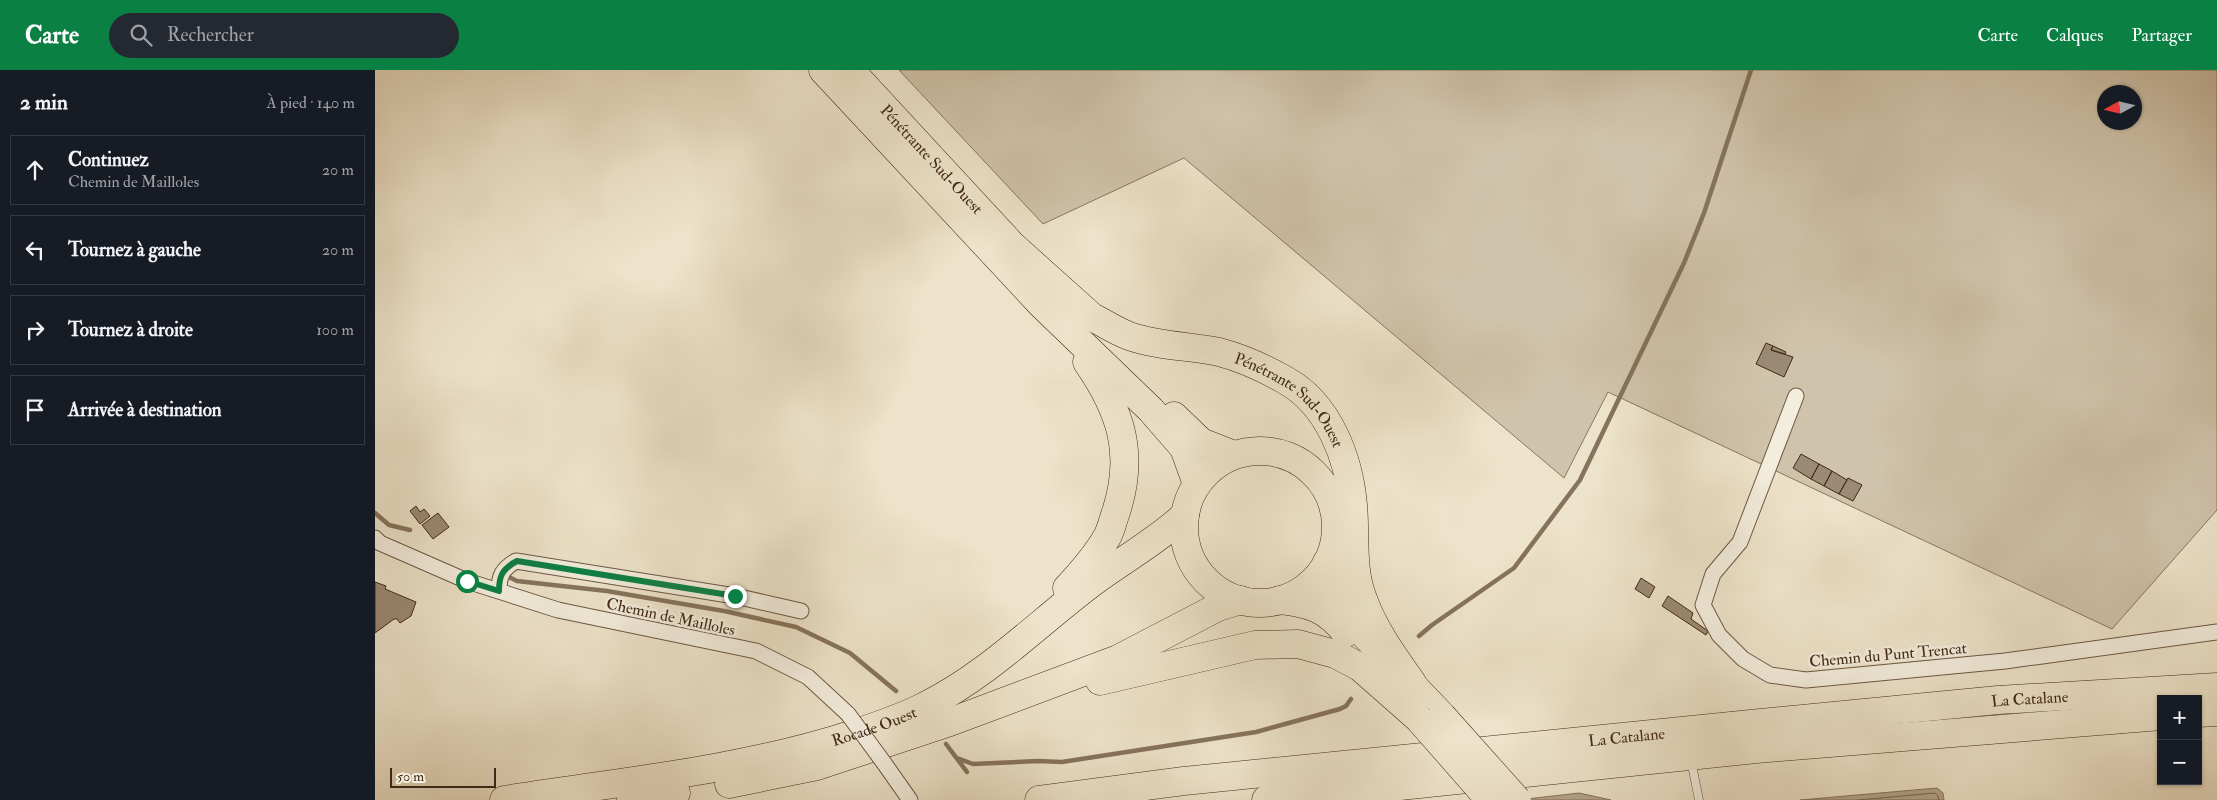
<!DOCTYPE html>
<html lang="fr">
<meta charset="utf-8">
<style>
:root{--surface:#171b24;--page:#242831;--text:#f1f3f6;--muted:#9ea1a6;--line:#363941;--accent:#0b8043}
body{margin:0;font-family:"IM FELL Double Pica",serif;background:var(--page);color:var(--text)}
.controls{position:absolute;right:15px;bottom:15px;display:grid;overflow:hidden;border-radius:0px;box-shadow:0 1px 4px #0004}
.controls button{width:45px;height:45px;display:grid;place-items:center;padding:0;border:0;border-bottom:1px solid var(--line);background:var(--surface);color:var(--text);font:25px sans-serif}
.compass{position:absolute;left:1722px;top:15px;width:45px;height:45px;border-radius:50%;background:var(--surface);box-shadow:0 1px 4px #0004;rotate:262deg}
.scale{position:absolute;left:15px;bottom:12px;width:106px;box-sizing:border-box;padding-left:5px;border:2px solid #422916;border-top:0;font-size:14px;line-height:18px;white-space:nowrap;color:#422916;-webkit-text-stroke:4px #f3eddd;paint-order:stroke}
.stop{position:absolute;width:15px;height:15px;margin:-11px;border:4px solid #0b8043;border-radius:50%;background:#fff}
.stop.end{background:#0b8043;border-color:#fff;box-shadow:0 1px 5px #0008}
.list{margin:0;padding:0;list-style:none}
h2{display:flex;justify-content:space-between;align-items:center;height:65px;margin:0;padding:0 20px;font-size:21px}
h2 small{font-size:16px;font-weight:400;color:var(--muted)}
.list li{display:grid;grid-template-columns:32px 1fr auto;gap:15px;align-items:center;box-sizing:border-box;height:70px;margin:0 10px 10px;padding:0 10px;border:1px solid var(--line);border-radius:0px}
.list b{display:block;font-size:19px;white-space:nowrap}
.list p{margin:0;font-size:16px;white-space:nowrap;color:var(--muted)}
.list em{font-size:16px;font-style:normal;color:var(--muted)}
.icon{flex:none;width:28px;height:28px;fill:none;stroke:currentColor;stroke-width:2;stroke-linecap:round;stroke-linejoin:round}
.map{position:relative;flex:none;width:1842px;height:730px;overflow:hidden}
header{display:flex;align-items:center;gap:30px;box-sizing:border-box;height:70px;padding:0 25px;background:var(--accent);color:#fff}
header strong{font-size:24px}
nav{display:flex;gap:28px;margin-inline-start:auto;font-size:18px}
.search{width:350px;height:45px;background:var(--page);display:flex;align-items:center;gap:12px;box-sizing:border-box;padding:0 18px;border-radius:28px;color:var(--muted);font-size:19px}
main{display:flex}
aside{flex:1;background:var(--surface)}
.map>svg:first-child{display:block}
</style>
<header>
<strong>Carte</strong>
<div class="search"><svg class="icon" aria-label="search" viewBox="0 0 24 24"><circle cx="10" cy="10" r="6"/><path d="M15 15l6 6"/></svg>Rechercher</div>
<nav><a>Carte</a><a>Calques</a><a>Partager</a></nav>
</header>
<main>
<aside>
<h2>2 min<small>À pied · 140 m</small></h2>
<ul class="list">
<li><svg class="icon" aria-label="ahead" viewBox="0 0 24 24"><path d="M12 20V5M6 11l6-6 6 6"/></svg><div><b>Continuez</b><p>Chemin de Mailloles</p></div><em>20 m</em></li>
<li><svg class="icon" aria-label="left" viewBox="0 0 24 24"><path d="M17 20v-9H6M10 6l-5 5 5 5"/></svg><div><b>Tournez à gauche</b></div><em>20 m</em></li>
<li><svg class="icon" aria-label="right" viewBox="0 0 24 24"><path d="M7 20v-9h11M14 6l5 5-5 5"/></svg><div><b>Tournez à droite</b></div><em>100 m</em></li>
<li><svg class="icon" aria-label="arrive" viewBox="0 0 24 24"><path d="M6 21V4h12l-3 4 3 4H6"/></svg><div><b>Arrivée à destination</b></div></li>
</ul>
</aside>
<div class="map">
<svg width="1842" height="730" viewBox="0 0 1842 730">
<rect width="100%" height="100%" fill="#ede3ca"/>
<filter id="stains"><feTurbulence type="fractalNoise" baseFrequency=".004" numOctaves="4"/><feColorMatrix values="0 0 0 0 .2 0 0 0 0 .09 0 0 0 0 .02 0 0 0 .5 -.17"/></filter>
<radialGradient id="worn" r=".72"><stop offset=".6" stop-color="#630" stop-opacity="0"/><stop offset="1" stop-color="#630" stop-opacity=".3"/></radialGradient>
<path fill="#d0c3ab" stroke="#897660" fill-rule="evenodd" d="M524 0H1842V440L1737 559 1233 322 1189 408 809 88 668 154ZM1730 22H1760V52H1730Z"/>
<path fill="#b3a48d" stroke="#86735d" d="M1562 718 1568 723 1569 730H1425Z
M1204 723 1236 730H1143Z"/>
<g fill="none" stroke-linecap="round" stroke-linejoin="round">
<path stroke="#7a6652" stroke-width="1" d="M1483 730 1560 723 1563 726 1564 730"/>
<path stroke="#86735d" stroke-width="4.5" d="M0 443 14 455 35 460
M132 506 142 511 232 521 349 541 421 557 475 583 521 621
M1044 566 1057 555 1139 498 1205 410 1309 193 1329 143 1376 0
M571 674 592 702
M582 688 598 694 663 691 687 692 881 662 965 639 971 636 976 629"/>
</g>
<path fill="#9b8a74" stroke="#422916" d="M1391 273 1398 276 1396 280 1418 287 1409 307 1381 294Z
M1398 276 1411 282 1410 284 1396 280Z
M1426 384 1444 394 1436 409 1418 398Z
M1444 394 1457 401 1449 416 1436 409Z
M1457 401 1472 410 1464 424 1449 416Z
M1473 408 1487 415 1478 431 1464 424Z
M41 436 45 442 49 439 55 446 45 454 35 441Z
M63 443 74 457 58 469 47 455Z
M1266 508 1280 517 1274 528 1260 519Z
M0 512 11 516 10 519 41 532 36 546 25 553 22 549H19L0 563Z
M1293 526 1318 543 1316 549 1333 561 1331 565 1287 536Z"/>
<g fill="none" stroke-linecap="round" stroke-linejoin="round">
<defs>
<path id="lane" d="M1316 690 1324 730"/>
<path id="street" d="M1421 326 1365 472 1338 504 1328 535 1344 565 1368 589 1395 605 1431 610 1630 591 1842 562
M0 468 5 473 92 511 183 540 381 581 433 607 473 644
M124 521C124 506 127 499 141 491L360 526 426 541
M509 693 535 730"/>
<g id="highway">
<path d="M448 0 666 234 776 340 809 378 822 414"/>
<path id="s1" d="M475 0 647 186"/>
<path id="s2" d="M639 177 717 247C729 253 741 261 754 266 783 276 814 276 844 282 867 288 889 298 910 310 954 334 974 389 978 435 981 467 976 499 988 529 999 560 1019 587 1038 614"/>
<path d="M799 346 826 372 859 385"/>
<circle cx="885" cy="457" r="76"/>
<path d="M952 492 958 523 965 539 1067 646"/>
<path d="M692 518C707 502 721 486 732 467 736 460 738 450 741 442 760 384 746 341 712 292"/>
<path d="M905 530C935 533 952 539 971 563"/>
<path d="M725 611 880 575 923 574 960 584 985 597 1043 648"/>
<path d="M1823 643 1842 642"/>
<path d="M354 714 442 696 575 652 743 589 843 537 866 530"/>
<path id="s3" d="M129 730C243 712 361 701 472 666 499 657 525 649 550 636 613 605 663 553 718 512 749 489 782 471 810 445"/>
<path d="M256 730 301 723"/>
<path id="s4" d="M664 730 809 711 1376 654 1623 630 1842 617"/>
<path d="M891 730 1381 679 1786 646"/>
</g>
</defs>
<use href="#lane" stroke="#6d5843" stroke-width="9"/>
<use href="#street" stroke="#6d5843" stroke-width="17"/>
<use href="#highway" stroke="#422916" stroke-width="29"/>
<use href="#lane" stroke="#f3eddd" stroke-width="8"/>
<use href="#street" stroke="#f3eddd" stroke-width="15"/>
<use href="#highway" stroke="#ede3ca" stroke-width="28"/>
<defs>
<path id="street-bridge" d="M473 644 509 693"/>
<path id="highway-bridge" d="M1067 646 1142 730
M1043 648 1115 730"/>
</defs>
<use href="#street-bridge" stroke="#6d5843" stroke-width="17" stroke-linecap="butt"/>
<use href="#highway-bridge" stroke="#422916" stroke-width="29" stroke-linecap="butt"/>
<use href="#street-bridge" stroke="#f3eddd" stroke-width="15"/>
<use href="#highway-bridge" stroke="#ede3ca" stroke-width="28"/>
</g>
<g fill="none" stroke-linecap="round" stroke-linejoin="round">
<path stroke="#0b8043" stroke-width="6" d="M92 511 124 521C124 506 127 499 142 491L360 526"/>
</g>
<g text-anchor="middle" stroke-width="5" stroke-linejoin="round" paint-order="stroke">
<g font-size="16" fill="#422916" stroke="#f3eddd">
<text dy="6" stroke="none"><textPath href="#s1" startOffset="121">Pénétrante Sud-Ouest</textPath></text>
<text dy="6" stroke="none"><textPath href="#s2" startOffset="326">Pénétrante Sud-Ouest</textPath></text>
<text transform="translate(296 546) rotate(12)" y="6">Chemin de Mailloles</text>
<text transform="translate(1513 584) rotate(-5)" y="6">Chemin du Punt Trencat</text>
<text dy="6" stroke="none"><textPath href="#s4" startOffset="996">La Catalane</textPath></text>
<text dy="6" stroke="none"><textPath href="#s3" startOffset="378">Rocade Ouest</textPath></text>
<text dy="6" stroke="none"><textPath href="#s4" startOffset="591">La Catalane</textPath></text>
</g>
</g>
<rect width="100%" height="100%" filter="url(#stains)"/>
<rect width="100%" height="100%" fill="url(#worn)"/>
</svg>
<div class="controls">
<button>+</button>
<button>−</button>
</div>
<svg class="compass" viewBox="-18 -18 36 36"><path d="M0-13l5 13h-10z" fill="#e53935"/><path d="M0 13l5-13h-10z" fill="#9ea1a6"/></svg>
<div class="scale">50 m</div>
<div class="stop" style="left:92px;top:511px"></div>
<div class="stop end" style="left:360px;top:526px"></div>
</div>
</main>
